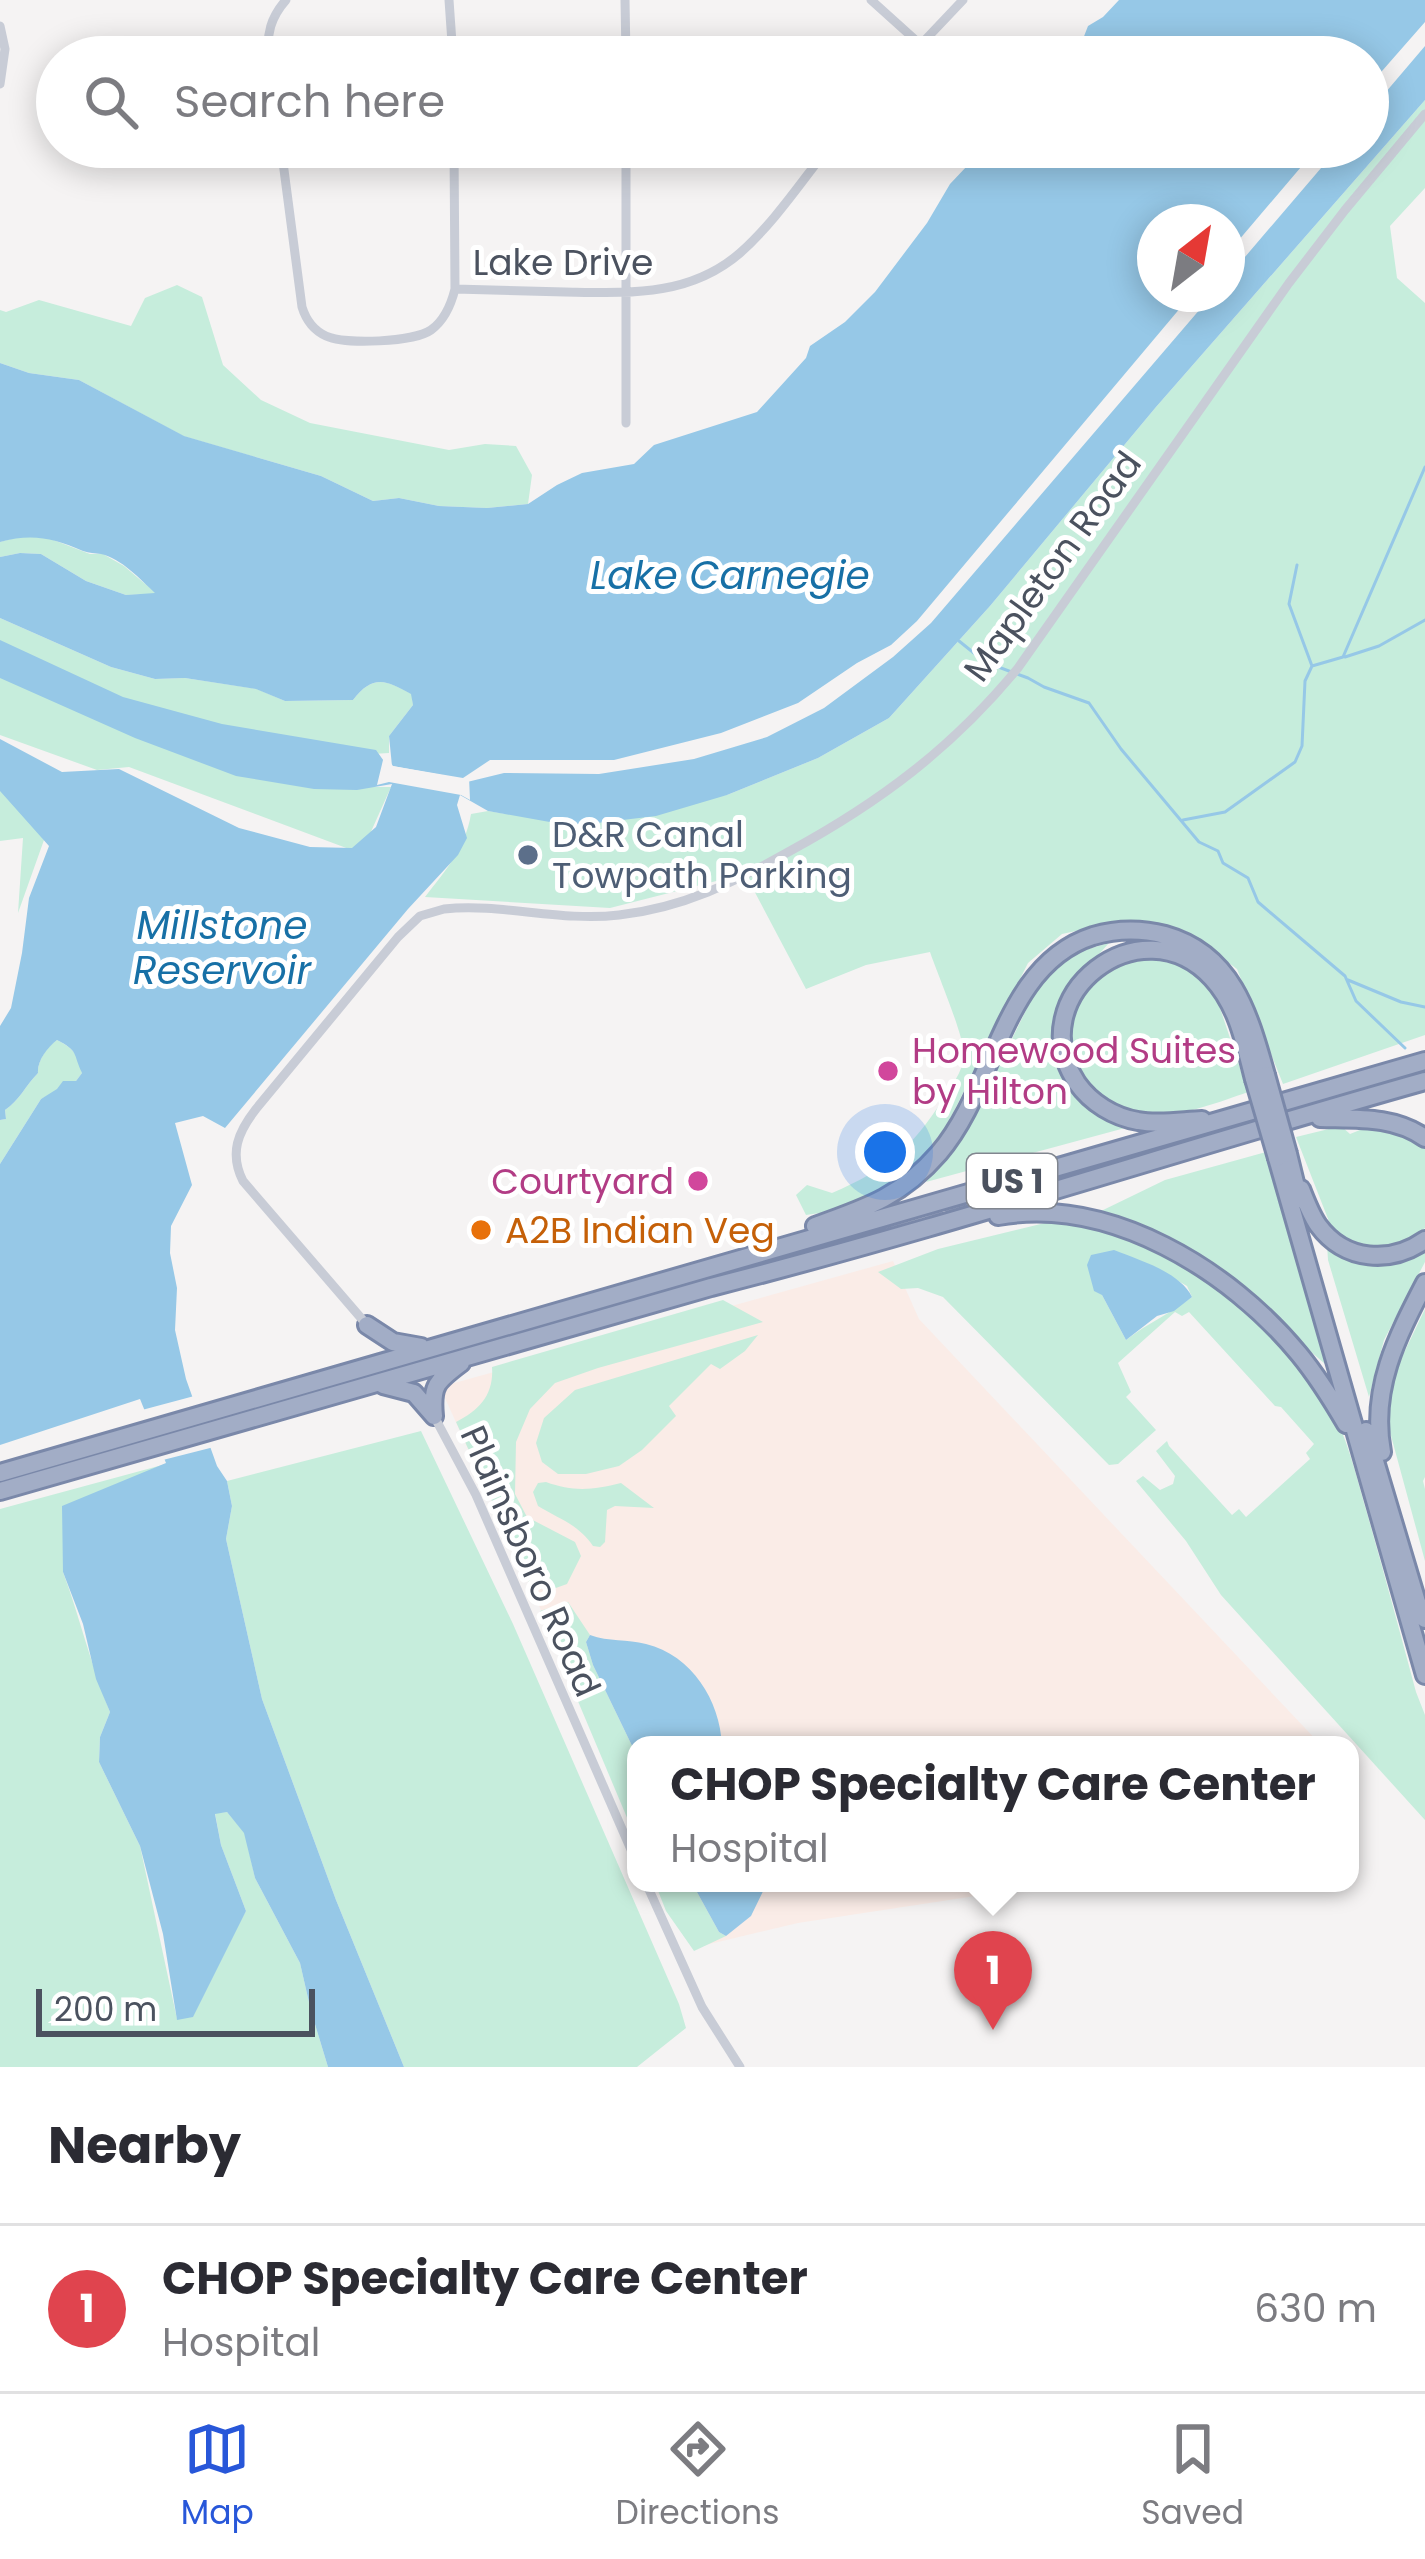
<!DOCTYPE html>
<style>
:root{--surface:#fff;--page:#f7f7f7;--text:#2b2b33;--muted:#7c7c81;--line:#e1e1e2;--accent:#2857d9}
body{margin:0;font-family:Poppins,sans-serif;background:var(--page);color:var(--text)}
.compass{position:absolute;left:1137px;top:204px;width:108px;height:108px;border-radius:50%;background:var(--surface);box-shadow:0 6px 30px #0003;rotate:31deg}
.scale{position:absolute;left:36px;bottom:30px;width:279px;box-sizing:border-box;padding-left:12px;border:6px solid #4b525f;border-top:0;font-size:33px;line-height:42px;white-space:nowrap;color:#4b525f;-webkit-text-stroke:9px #fff;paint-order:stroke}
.you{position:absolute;left:885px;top:1152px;width:42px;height:42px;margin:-30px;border:9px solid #fff;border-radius:50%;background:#1a73e8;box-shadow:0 0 0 18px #1a73e833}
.badge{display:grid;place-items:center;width:78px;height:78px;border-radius:50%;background:var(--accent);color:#fff;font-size:39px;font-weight:700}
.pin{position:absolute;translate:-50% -99px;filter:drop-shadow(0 3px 6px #0008)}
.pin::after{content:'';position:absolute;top:63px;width:42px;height:36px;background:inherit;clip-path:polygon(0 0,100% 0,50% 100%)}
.popup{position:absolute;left:627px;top:1736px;width:732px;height:156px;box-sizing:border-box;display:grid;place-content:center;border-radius:24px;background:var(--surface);filter:drop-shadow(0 3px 9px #0005);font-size:39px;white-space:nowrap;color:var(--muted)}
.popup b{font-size:45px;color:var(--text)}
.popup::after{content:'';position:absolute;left:50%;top:100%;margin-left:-24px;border:24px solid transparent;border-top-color:var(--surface)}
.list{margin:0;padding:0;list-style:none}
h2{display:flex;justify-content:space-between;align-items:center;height:156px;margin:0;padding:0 48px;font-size:51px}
h2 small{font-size:39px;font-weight:400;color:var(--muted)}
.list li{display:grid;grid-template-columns:78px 1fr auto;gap:36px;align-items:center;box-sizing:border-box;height:168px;padding:0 48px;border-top:3px solid var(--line)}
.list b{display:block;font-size:45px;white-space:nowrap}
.list p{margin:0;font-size:39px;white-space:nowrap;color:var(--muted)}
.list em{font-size:39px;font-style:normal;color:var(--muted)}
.icon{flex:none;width:66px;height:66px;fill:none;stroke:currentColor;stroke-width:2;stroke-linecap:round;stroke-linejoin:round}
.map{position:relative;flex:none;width:1425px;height:2067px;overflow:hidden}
.search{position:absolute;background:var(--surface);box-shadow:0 6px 30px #0003;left:36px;right:36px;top:36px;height:132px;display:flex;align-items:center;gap:30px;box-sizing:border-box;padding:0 42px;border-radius:66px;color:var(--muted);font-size:45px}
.sheet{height:324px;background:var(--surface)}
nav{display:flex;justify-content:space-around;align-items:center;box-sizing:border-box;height:168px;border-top:3px solid var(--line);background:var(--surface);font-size:33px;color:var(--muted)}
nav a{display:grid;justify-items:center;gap:6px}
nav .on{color:var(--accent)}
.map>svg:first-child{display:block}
</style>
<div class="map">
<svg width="1425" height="2067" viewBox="0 0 1425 2067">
<rect width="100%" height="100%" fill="#f5f3f3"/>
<path fill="#faece7" d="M893 1261 919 1319 1321 1745H636V1820L440 1387Z
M664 1883H1060L798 1923 693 1948Z"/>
<path fill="#c6eddc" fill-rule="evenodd" d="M1425 100V188L1390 226 1397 278 1425 303V1035L1283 1084 1237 969 1186 931 1127 920 1062 934 1028 963 947 1125 918 1162 882 1190 840 1210 806 1215 796 1195 807 1185 832 1193C886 1170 912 1148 943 1099 951 1086 962 1073 964 1057 966 1040 937 973 930 952L866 965 806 989 749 881 728 878 610 908 425 897C446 870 465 849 471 814L488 811 506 814 727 795 818 758 889 718 990 606 1156 407Z
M177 285 202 297 223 365 261 400 310 423 449 450 485 444 516 446 532 475 528 504 487 508 439 506 399 498 373 501 321 476 183 436 79 380 29 373 0 363V310L6 312 39 300 131 326 145 298Z
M21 536H43L90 554H103L124 566 157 594 126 595 86 581 41 554 20 553 0 557V542Z
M0 618 111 667 155 679 185 678 257 689 285 701 353 700C373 674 386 680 412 694L413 705 389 736V753L372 754 366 787H391L365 845 349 849 129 767 97 770 0 735Z
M0 783 44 840 18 913 23 838 0 841Z
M1109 943 1064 993 1053 1034 1065 1078 1088 1107 1136 1125 926 1182 963 1138 1037 988 1067 955Z
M1135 958 1174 961 1213 987 1248 1092C1202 1108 1145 1132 1102 1096 1090 1086 1080 1073 1069 1061L1074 1006 1096 975Z
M57 1040C73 1048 79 1055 82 1073L76 1081 41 1099 0 1164V1120L6 1119 5 1110C19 1101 26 1085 38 1073 37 1061 47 1047 57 1040Z
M1375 1124 1403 1131 1425 1148V1228L1402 1247 1380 1250 1353 1245 1332 1229 1296 1137 1341 1126 1350 1134Z
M1266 1152 1321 1327 1325 1364 1199 1254 1099 1212 1165 1180Z
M1049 1222C1100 1224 1143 1242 1187 1268 1239 1300 1295 1347 1327 1401 1347 1435 1356 1475 1367 1513 1384 1573 1400 1632 1416 1692L1425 1715V1820L1221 1595 1186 1541 1136 1481 1143 1476 1160 1490 1173 1484 1175 1476 1156 1451 1167 1441 1169 1446 1232 1515 1239 1509 1246 1517 1310 1459 1306 1453 1314 1444 1281 1407 1275 1406 1189 1312 1182 1316 1175 1312 1118 1363 1131 1392 1126 1397 1156 1430 1118 1464 1109 1465 943 1297 918 1288 901 1289 878 1272 938 1249ZM1148 1264 1187 1286 1192 1297C1171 1313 1148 1323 1126 1340L1102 1295Z
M1327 1244C1359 1262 1392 1276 1425 1248V1262L1384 1340 1369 1397 1328 1260Z
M723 1300 763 1322 598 1368 555 1383 530 1409 516 1442 515 1494 527 1517 575 1542 581 1556 567 1584 553 1589H532L456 1422C480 1410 494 1394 492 1367Z
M1425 1309V1477L1423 1481 1425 1489V1561L1387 1421 1389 1384Z
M758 1335 745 1351 720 1369 711 1364 669 1406 676 1416 642 1450 619 1466 586 1474H558L542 1462 536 1443 544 1418 575 1390Z
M421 1431 513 1624 679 2004 686 2028 637 2067H404L336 1900 262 1699 226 1539 232 1506 227 1481Z
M166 1464 63 1572C80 1618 91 1666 110 1712L100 1737 99 1762 140 1846 177 2019 246 1911 221 1845 215 1813 227 1812 245 1833 255 1878 300 1963 311 2011 328 2067H0V1509Z
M546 1482C573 1492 593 1490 621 1483L654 1508 615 1506 607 1510 605 1542 600 1547 593 1546C578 1524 559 1519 538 1506L533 1492 538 1483Z
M568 1602 590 1635 586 1642 593 1665 636 1754V1839L540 1611Z
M655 1883H692L719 1932 726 1936 694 1951 666 1911Z"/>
<path fill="#96c8e7" d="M1119 0H1425V22L1368 87V57H1076L1088 26 1103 17Z
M1425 46V100L1156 407 990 606 889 718 818 758 727 795 656 816 572 826 488 811 460 795 457 805 467 838 458 855 408 909 225 1128 203 1116 175 1123 192 1185 171 1226 170 1253 177 1288 175 1330 186 1379 217 1466 227 1481 232 1506 226 1539 262 1699 336 1900 404 2067H328L311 2011 300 1963 255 1878 244 1833 227 1812 215 1814 221 1845 246 1911 193 2017 177 2020 163 1934 140 1846 99 1762 100 1737 110 1712 96 1679 83 1624 63 1572 62 1506 166 1463 140 1399 0 1445V1164L41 1099 57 1089 63 1081H76L82 1073C73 1054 79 1051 57 1040 47 1048 37 1061 38 1073 26 1085 19 1101 5 1110L6 1119 0 1120V1026L11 1008 22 953 29 898 49 846 0 791V739L62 772 119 769 239 828 310 847 352 848 376 827 392 784 357 790 314 789 236 776 135 738 0 678V640L123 697 222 724 376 750 391 771 463 783 504 773 599 774 694 759 767 737 824 708 893 657 931 623 1213 294H1227V278L1339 147H1368V113Z
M985 147H1318L1227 254V222H1155V294H1192L917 621 891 645 857 663 798 703 721 733 614 760H490L463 778 392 766 389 736 413 705 411 694C386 680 373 674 353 700L285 701 256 689 185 678 155 679 111 667 0 618V557L20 553 41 554 86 581 126 595 155 593C140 579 122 559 101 554 95 553 89 553 83 551 53 538 32 533 0 542V363L29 373 79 380 184 436 321 476 373 501 399 498 439 506 487 508 528 504 557 485 582 473 634 464 654 445 757 412 806 358 810 346 845 322 875 292 927 223 950 184Z
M1114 1250C1139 1260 1180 1272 1192 1297L1174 1311 1157 1316 1126 1340 1102 1295 1094 1291 1087 1265 1091 1255Z
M590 1635C609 1642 627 1639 646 1644 692 1655 720 1701 722 1745H636V1754L593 1665 586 1642Z
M692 1883H767L751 1916 726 1936 719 1932Z"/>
<path fill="#f5f3f3" d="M387 758 393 766 463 779 469 777 470 800 461 795 389 782 377 785 383 760Z
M198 1395 214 1447 155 1462 158 1461 142 1410Z"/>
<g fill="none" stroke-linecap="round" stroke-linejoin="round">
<path stroke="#96c8e7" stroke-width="3" d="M1297 565 1289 604 1312 666
M959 641 985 662 1028 678 1044 687 1089 703 1121 749 1199 842 1218 851 1223 863 1248 878 1258 902 1345 976 1356 1001 1405 1048
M1345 657 1379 646 1425 620
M1183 820 1225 812 1295 762 1302 746 1305 681 1312 666 1343 657 1425 467
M1348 980 1401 1002 1425 1007"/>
<defs>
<path id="trunk" d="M1320 1118C1357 1119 1394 1116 1425 1138
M1202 1120C1181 1121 1158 1125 1138 1121 1114 1117 1091 1103 1077 1083 1019 996 1141 901 1212 978 1238 1006 1245 1044 1254 1079
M1288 1154 1299 1199
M1277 1158 1425 1675
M1301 1189C1306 1202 1311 1215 1318 1225 1345 1262 1391 1264 1425 1240
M998 1216C1110 1196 1230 1270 1299 1354 1317 1376 1332 1400 1346 1424
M815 1226C866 1208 902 1196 939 1153 996 1087 1002 965 1093 936 1117 929 1142 929 1165 935 1233 954 1249 1015 1266 1075
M367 1325 393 1342 421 1347
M383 1385 414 1393 434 1416
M434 1416C431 1385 437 1381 461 1363
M1366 1431 1417 1602 1425 1619
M1382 1452C1370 1389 1397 1337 1425 1283
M0 1473 1425 1061
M0 1491 711 1287C951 1226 1186 1148 1425 1081"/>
</defs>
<use href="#trunk" stroke="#7a88a9" stroke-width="22"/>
<path stroke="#c8ccd6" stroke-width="9" d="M449 0 453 57
M625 0 626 57
M871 0 921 45
M0 26 5 49 0 84
M269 57C266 34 271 17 286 0
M909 57 963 0
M281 147 302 307C306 320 313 330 326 336 345 345 414 342 431 330 445 320 451 305 455 289L454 147
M626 147V423
M455 289C491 290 528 291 565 292 628 293 689 297 740 253 774 223 801 182 829 147
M367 1325 243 1181C229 1153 238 1132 256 1109L398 937 420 916 444 909C502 903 560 922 619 915 683 908 735 882 790 851 880 802 952 748 1018 668L1289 283 1345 210 1425 114
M434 1416 476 1495 636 1861
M646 1883 702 2007 740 2067"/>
<use href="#trunk" stroke="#a2adc6" stroke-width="16"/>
<defs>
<path id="trunk-bridge" d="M1266 1075 1288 1154
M1254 1079 1277 1158"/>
</defs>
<use href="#trunk-bridge" stroke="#7a88a9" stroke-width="22" stroke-linecap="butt"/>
<use href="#trunk-bridge" stroke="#a2adc6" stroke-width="16"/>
</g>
<circle fill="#5c6f8a" stroke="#fff" stroke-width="4.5" cx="528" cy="855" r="12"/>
<g fill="#d1479c" stroke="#fff" stroke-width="4.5">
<circle cx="888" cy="1071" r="12"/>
<circle cx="698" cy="1181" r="12"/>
</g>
<circle fill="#e8710a" stroke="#fff" stroke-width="4.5" cx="481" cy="1230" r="12"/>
<g text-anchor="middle" stroke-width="10" stroke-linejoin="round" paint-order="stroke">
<rect fill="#fff" stroke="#81868f" stroke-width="3" x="967" y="1154" width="90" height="54" rx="9"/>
<g font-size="33" font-weight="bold" fill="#4b525f">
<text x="1012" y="1193">US 1</text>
</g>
<g font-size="36" fill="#4b525f" stroke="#fff">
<text x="563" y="275">Lake Drive</text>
<text transform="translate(1052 566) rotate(-54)" y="13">Mapleton Road</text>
<text transform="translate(531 1561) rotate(66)" y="13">Plainsboro Road</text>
</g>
<g font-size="36" fill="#4e5e75" stroke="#fff" text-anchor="start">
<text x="552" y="847">D&amp;R Canal<tspan x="552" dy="41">Towpath Parking</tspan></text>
</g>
<g font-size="36" fill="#b23c85" stroke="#fff" text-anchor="start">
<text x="912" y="1063">Homewood Suites<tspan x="912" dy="41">by Hilton</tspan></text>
<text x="674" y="1194" text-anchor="end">Courtyard</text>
</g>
<g font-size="36" fill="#c56008" stroke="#fff" text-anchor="start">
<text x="505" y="1243">A2B Indian Veg</text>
</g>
<g font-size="39" font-style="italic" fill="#1770a6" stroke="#fff">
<text x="730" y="589">Lake Carnegie</text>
<text x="222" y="939">Millstone<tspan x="222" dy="45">Reservoir</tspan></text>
</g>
</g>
</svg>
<svg class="compass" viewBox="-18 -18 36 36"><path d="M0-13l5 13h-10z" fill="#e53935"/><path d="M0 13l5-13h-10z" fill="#7c7c81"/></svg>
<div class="scale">200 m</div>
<div class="you"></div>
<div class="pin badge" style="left:993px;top:2030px;background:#e0444e">1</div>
<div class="popup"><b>CHOP Specialty Care Center</b>Hospital</div>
<div class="search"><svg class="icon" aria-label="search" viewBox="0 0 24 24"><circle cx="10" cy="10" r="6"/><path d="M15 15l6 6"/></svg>Search here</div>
</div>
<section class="sheet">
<h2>Nearby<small></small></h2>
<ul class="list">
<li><span class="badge" style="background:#e0444e">1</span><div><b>CHOP Specialty Care Center</b><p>Hospital</p></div><em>630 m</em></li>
</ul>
</section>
<nav>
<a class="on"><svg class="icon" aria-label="map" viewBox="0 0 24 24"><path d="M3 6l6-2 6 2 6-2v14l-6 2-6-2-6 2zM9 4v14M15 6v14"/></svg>Map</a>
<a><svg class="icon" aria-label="directions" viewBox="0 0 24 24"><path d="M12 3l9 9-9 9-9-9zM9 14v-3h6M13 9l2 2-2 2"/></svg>Directions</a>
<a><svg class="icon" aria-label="saved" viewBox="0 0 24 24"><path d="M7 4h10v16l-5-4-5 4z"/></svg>Saved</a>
</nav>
